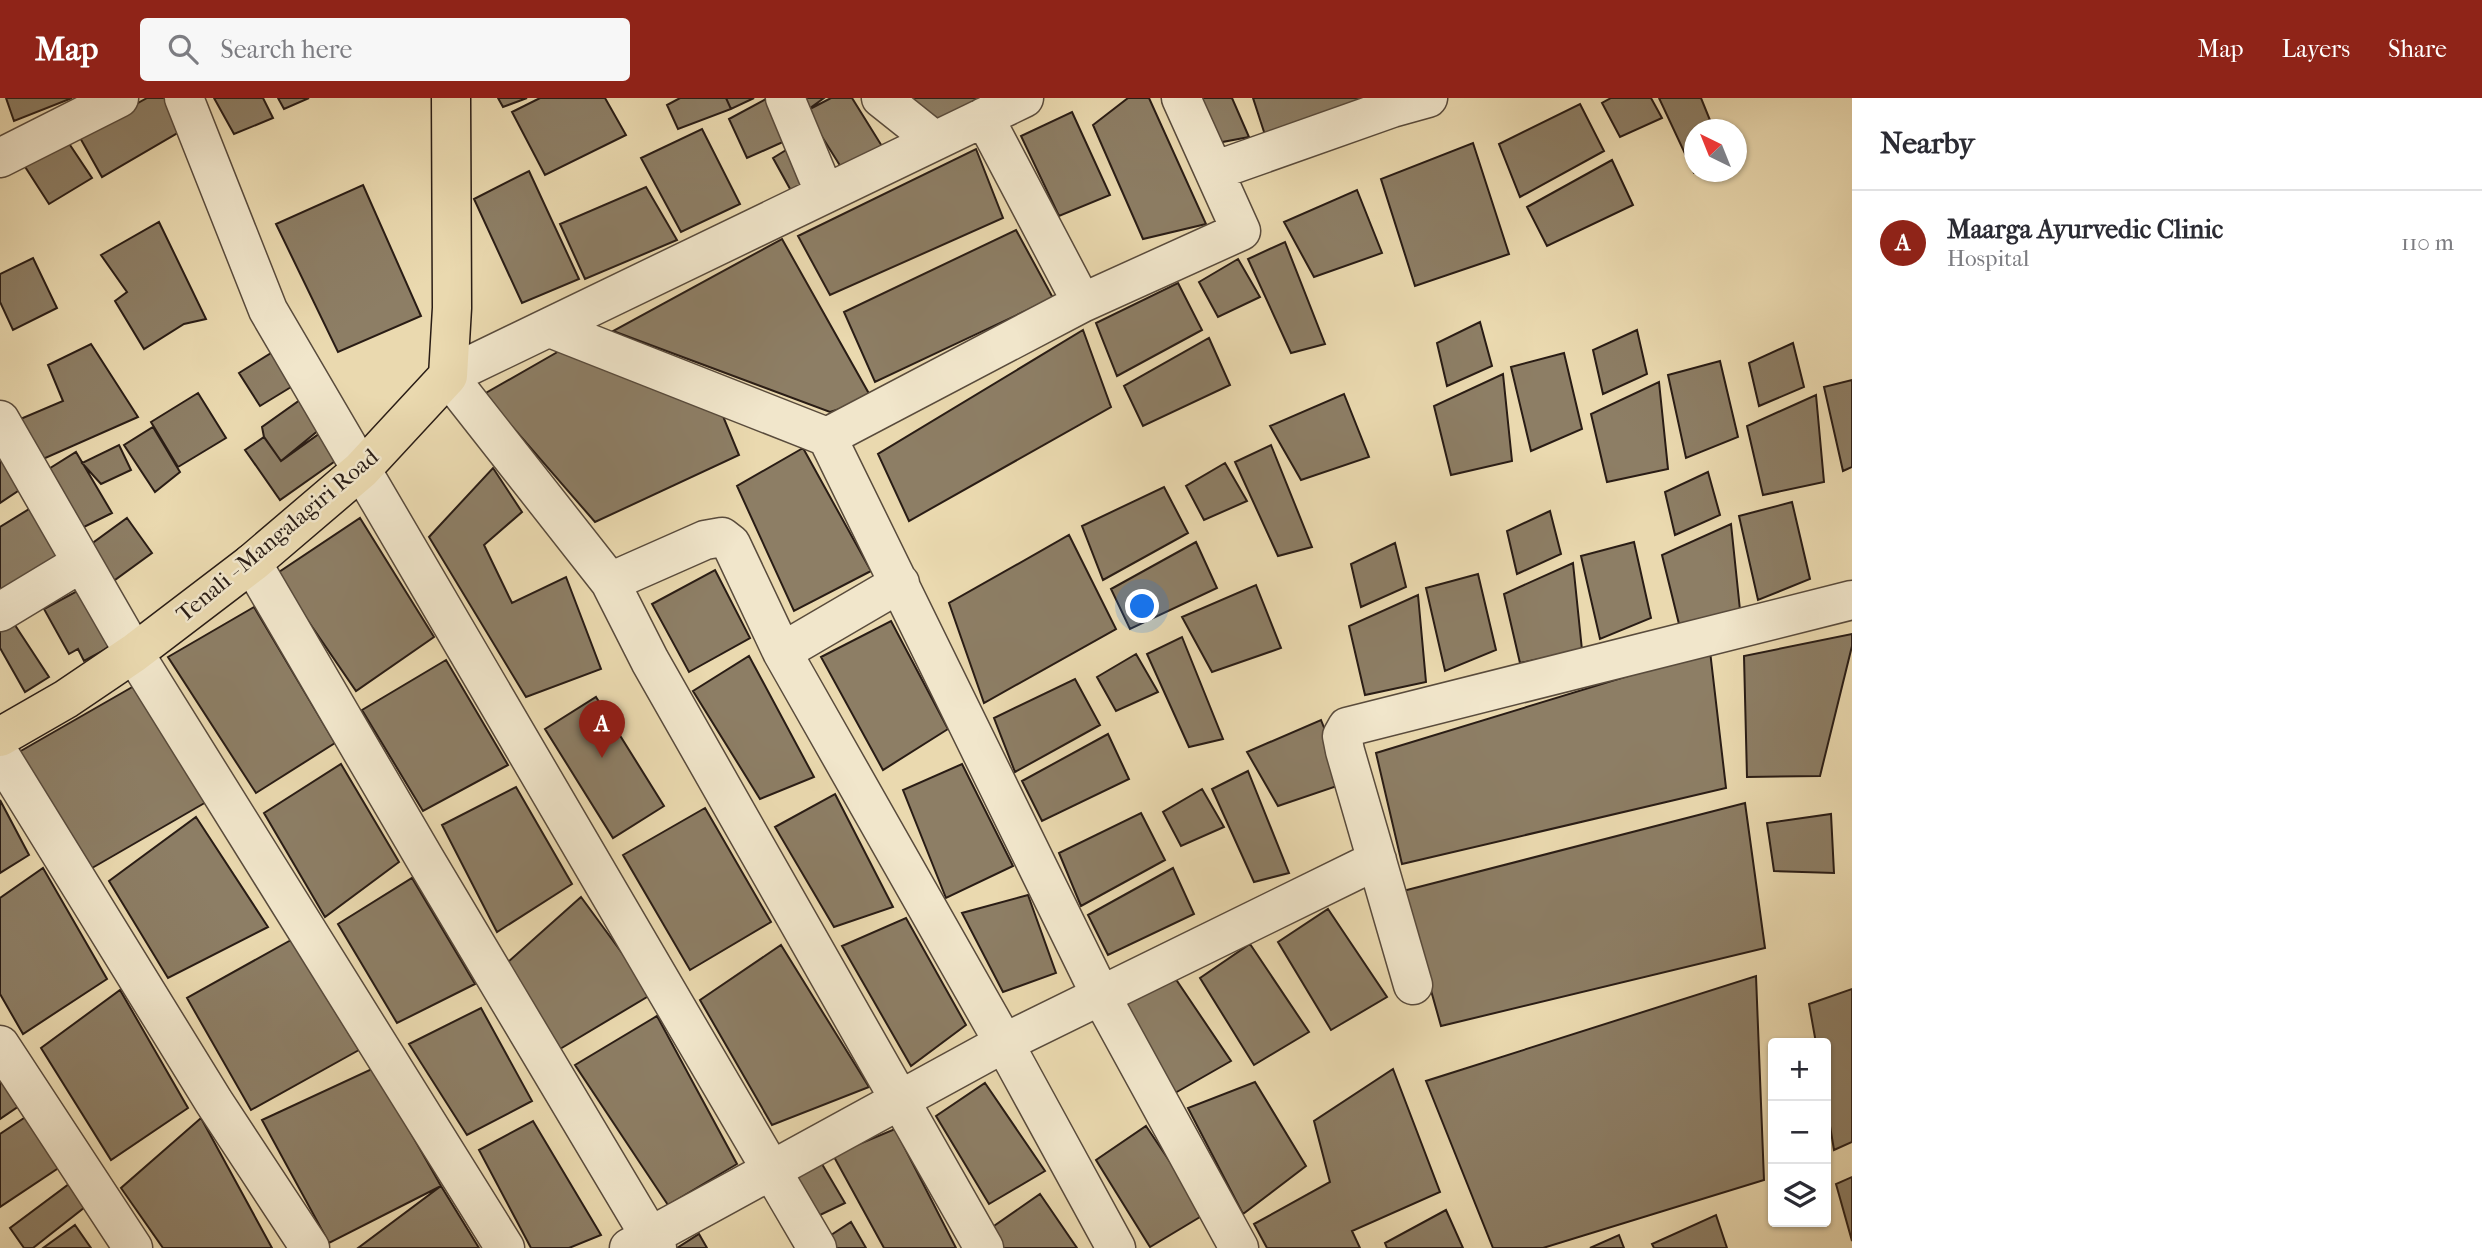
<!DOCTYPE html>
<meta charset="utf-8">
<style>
:root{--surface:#fff;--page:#f7f7f7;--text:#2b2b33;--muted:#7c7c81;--line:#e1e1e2;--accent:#8f2418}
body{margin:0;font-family:"IM FELL French Canon",serif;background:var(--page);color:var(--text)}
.controls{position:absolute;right:21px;bottom:21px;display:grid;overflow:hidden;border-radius:7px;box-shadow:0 2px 5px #0004}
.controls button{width:63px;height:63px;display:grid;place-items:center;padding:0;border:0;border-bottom:2px solid var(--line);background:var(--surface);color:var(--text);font:35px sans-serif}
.compass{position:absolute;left:1684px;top:21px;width:63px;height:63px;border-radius:50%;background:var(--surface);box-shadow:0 2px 5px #0004;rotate:317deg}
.you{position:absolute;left:1143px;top:509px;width:24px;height:24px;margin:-18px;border:5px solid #fff;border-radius:50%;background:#1a73e8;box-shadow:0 0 0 10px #1a73e833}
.badge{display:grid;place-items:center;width:46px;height:46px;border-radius:50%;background:var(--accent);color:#fff;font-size:23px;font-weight:700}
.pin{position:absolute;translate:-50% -58px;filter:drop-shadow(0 2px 4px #0008)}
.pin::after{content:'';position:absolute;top:37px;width:24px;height:21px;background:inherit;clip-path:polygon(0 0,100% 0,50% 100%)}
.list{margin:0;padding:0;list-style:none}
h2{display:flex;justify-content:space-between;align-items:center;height:91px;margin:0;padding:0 28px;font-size:30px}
h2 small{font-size:23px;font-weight:400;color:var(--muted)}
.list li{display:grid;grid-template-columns:46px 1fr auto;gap:21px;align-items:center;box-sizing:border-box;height:105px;padding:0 28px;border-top:2px solid var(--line)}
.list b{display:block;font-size:26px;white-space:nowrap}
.list p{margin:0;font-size:23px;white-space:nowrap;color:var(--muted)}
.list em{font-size:23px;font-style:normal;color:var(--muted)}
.icon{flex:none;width:38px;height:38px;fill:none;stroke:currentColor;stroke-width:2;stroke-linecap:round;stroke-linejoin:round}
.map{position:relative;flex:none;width:1852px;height:1150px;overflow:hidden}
header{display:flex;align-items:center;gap:42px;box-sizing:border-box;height:98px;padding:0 35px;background:var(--accent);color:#fff}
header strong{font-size:33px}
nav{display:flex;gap:38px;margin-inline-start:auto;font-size:24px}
.search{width:490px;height:63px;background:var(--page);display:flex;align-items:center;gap:18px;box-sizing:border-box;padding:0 24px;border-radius:7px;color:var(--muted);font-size:26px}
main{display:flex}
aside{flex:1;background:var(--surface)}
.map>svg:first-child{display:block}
</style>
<header>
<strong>Map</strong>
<div class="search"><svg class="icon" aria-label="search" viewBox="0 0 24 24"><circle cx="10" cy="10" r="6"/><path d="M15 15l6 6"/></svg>Search here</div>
<nav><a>Map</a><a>Layers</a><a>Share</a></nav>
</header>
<main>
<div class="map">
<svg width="1852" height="1150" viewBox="0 0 1852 1150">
<rect width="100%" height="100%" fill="#ead9af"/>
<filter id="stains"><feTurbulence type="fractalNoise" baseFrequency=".00286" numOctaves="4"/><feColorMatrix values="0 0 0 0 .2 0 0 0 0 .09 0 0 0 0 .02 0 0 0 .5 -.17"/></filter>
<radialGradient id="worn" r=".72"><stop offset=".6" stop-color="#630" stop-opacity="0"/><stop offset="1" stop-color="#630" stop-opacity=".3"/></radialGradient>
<path fill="#8d7e65" stroke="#291c15" stroke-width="2" d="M6 0H72L14 23Z
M147 0H170L186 30 102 79 79 38Z
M214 0H263L273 20 234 36Z
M278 0H309L284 11Z
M498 0H527L503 9Z
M540 0H605L626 37 545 77 512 14Z
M680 0H726L731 11 678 31 667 7Z
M726 0H754L731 11Z
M768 0 794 39 747 60 729 21Z
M792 0H824L806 13Z
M831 0H852L885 53 844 74 806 13Z
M893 0H980L926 28Z
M1128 0H1149L1206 126 1143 141 1093 27Z
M1200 0H1232L1249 39 1217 45Z
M1253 0H1368L1266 40Z
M1611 0H1651L1662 20 1620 39 1602 5Z
M1659 0H1701L1714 32H1694V74H1700L1694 75Z
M1580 6 1604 53 1520 99 1499 46Z
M1072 14 1110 97 1059 118 1021 38Z
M702 31 740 106 681 134 641 60Z
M64 38 92 80 49 106 22 64Z
M1473 45 1509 156 1415 188 1381 81Z
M796 46 813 87 794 98 773 60Z
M976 51 1003 120 830 197 798 138Z
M1612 62 1633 107 1547 148 1527 109Z
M529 73 579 181 522 205 474 101Z
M363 87 421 218 338 254 276 126Z
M646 89 677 142 585 181 560 126Z
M1357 92 1382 155 1314 179 1284 124Z
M159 124 206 221 184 226 144 251 115 203 127 194 101 157Z
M1016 132 1053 200 875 284 844 214Z
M782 141 872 301 830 314 613 233Z
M1285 144 1325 246 1291 255 1248 161Z
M33 160 57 210 13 232 0 204V176Z
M1238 161 1260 199 1218 219 1199 184Z
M1178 185 1202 232 1117 278 1096 225Z
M1480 224 1492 268 1447 288 1437 245Z
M1083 232 1111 309 909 423 878 356Z
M1637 232 1647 276 1603 296 1593 252Z
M1209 240 1230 287 1143 328 1124 288Z
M1793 245 1804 289 1759 308 1749 265Z
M91 246 138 319 34 365 11 325 63 303 48 267Z
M276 252 296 286 260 308 239 275Z
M561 252 718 306 739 357 595 424 484 296Z
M1564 255 1582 331 1531 353 1511 269Z
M1720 263 1738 339 1686 360 1668 277Z
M1503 276 1512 363 1451 377 1434 308Z
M1852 282V369L1843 373 1824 289Z
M1659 284 1668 371 1607 384 1591 316Z
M198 295 226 340 178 369 151 324Z
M1344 296 1369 359 1301 382 1270 328Z
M1816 297 1824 384 1763 397 1747 328Z
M300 302 320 331 281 363 264 339 262 329Z
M330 328 348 354 280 402 245 352 264 339 281 363Z
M153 329 180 374 155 394 124 347Z
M119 347 131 372 101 386 82 365Z
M1271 347 1312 449 1278 458 1235 364Z
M803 350 871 473 794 513 737 388Z
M76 354 112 415 70 436 39 377Z
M0 359 21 391 0 405Z
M1225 365 1247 403 1204 422 1186 388Z
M493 370 522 414 484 447 512 505 566 479 601 571 526 599 429 439Z
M1708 374 1720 417 1675 437 1665 394Z
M1164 389 1188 435 1103 482 1082 428Z
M1792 404 1810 481 1758 502 1739 418Z
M34 408 68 465 0 506V429Z
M1550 413 1561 456 1517 476 1507 433Z
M127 420 152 455 108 487 83 452Z
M360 420 434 539 356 593 276 476Z
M1731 426 1740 512 1679 526 1662 457Z
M1069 437 1116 531 984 605 949 505Z
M1196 444 1217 490 1130 531 1111 491Z
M1634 444 1651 520 1600 541 1581 458Z
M1395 445 1406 489 1361 509 1351 466Z
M1573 465 1582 552 1520 565 1504 496Z
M715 472 750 540 689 574 652 506Z
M1478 476 1496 552 1445 573 1426 490Z
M1256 487 1281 550 1212 574 1182 519Z
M79 492 110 549 84 563 78 551 69 556 44 511Z
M1418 497 1426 584 1365 597 1349 528Z
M254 509 335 645 256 695 168 559Z
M9 518 49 579 25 594 0 550V524Z
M891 523 948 631 883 672 821 559Z
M1852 536V548L1820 678 1747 679 1744 558Z
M1182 539 1223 641 1189 649 1147 556Z
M1710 553 1726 690 1402 766 1376 655Z
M1136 556 1158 594 1116 613 1097 579Z
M749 558 814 679 760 701 693 593Z
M446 562 508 667 423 713 362 612Z
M1075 581 1100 627 1015 674 994 620Z
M141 584 208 703 80 777 12 658Z
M596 599 664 708 613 740 545 631Z
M1321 622 1346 685 1278 708 1247 654Z
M1108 636 1129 681 1042 723 1022 683Z
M341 666 399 764 325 819 264 715Z
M962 666 1013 768 946 800 903 692Z
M1248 673 1289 775 1254 784 1212 691Z
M516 689 572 786 497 834 442 727Z
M1202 691 1224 729 1181 748 1163 714Z
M835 696 893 809 834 829 775 729Z
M0 702 29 757 0 775Z
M1745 705 1765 850 1441 928 1403 793Z
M705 710 771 824 690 872 623 757Z
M1141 715 1165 762 1081 808 1059 755Z
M1831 716 1834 775 1774 773 1767 725Z
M196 719 268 829 168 880 109 783Z
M43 770 107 881 23 936 0 896V800Z
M1173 770 1194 816 1108 857 1088 817Z
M412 780 475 886 397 925 338 826Z
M1028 797 1056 875 1003 894 962 815Z
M581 799 652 896 560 951 508 864Z
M1328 811 1387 899 1331 932 1278 844Z
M906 820 966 927 911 968 842 848Z
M291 842 359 952 251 1012 187 900Z
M1250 846 1309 934 1254 967 1200 880Z
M781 847 869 989 772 1027 700 902Z
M1171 874 1231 963 1175 995 1121 908Z
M1756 878 1764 1082 1543 1150H1493L1426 983Z
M1852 891V1044L1834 1052 1826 1004V945H1816L1809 906Z
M120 892 188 1010 111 1062 41 950Z
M481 910 532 1003 467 1037 409 946Z
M657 918 737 1066 668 1107 575 967Z
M0 968 25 1004 0 1021Z
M374 970 441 1088 329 1145 262 1022Z
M1393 971 1440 1094 1352 1133 1360 1150H1267L1254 1126 1330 1084 1314 1023Z
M1255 984 1306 1068 1243 1116 1188 1010Z
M985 985 1045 1073 989 1106 936 1018Z
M30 1016 66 1065 0 1109V1036Z
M201 1020 272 1150H163L121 1090Z
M533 1023 601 1137 569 1150H531L479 1052Z
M1146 1028 1205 1116 1150 1149 1096 1062Z
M895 1031 956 1150H884L833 1057Z
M819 1061 845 1105 818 1118 792 1079Z
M1852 1079V1143L1836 1086Z
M69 1086 85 1109 33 1150H24L10 1130Z
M441 1088 479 1150H358Z
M1040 1096 1077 1150H1003L991 1130Z
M1446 1112 1463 1150H1387L1385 1145Z
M1716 1117 1727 1150H1654L1652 1146Z
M851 1124 866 1150H830L825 1141Z
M75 1127 91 1150H43Z
M699 1136 707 1150H677Z
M1619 1137 1624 1150H1590Z"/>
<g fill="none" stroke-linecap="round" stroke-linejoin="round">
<defs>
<path id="minor" d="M184 0 268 212 817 1150
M785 0 825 96
M881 0 935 43
M984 19 1082 205
M0 60 119 0
M1214 73 1392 10 1428 0
M550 230 827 339 1082 205 1241 133 1181 0
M0 322 134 555 505 1150
M827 339 1101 898 1239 1150
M252 465 425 761 657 1150
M610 484 705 442 722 439 731 446 782 554 1004 945 1116 1150
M0 514 81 465
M782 554 900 485
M0 657 214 1004 310 1150
M1413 887 1345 653 1342 638 1347 629 1852 502
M0 947 133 1150
M629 1150 1004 945 1377 762
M984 1150 650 563 610 484 448 278 1024 0"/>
<path id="major" d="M0 639 66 601 134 555 252 465 361 372 448 278 452 210 451 0"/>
</defs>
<use href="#minor" stroke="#594b3c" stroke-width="41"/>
<use href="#major" stroke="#291c15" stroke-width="41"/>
<use href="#minor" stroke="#f1e6cb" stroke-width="38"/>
<use href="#major" stroke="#ead9af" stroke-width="38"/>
</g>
<g text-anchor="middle" stroke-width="5" stroke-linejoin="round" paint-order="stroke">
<g font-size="23" fill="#291c15" stroke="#f1e6cb">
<text transform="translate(277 437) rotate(-40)" y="8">Tenali - Mangalagiri Road</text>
</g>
</g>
<rect width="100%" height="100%" filter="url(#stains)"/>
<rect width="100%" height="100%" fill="url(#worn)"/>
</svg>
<div class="controls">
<button>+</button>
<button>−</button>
<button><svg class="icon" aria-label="layers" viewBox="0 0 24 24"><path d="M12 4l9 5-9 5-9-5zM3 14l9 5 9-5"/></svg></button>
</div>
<svg class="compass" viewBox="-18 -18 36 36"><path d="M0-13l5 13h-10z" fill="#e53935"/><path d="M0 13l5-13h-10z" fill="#7c7c81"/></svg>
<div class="you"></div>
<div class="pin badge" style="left:602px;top:660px">A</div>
</div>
<aside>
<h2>Nearby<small></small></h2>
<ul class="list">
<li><span class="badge">A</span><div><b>Maarga Ayurvedic Clinic</b><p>Hospital</p></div><em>110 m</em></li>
</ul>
</aside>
</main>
